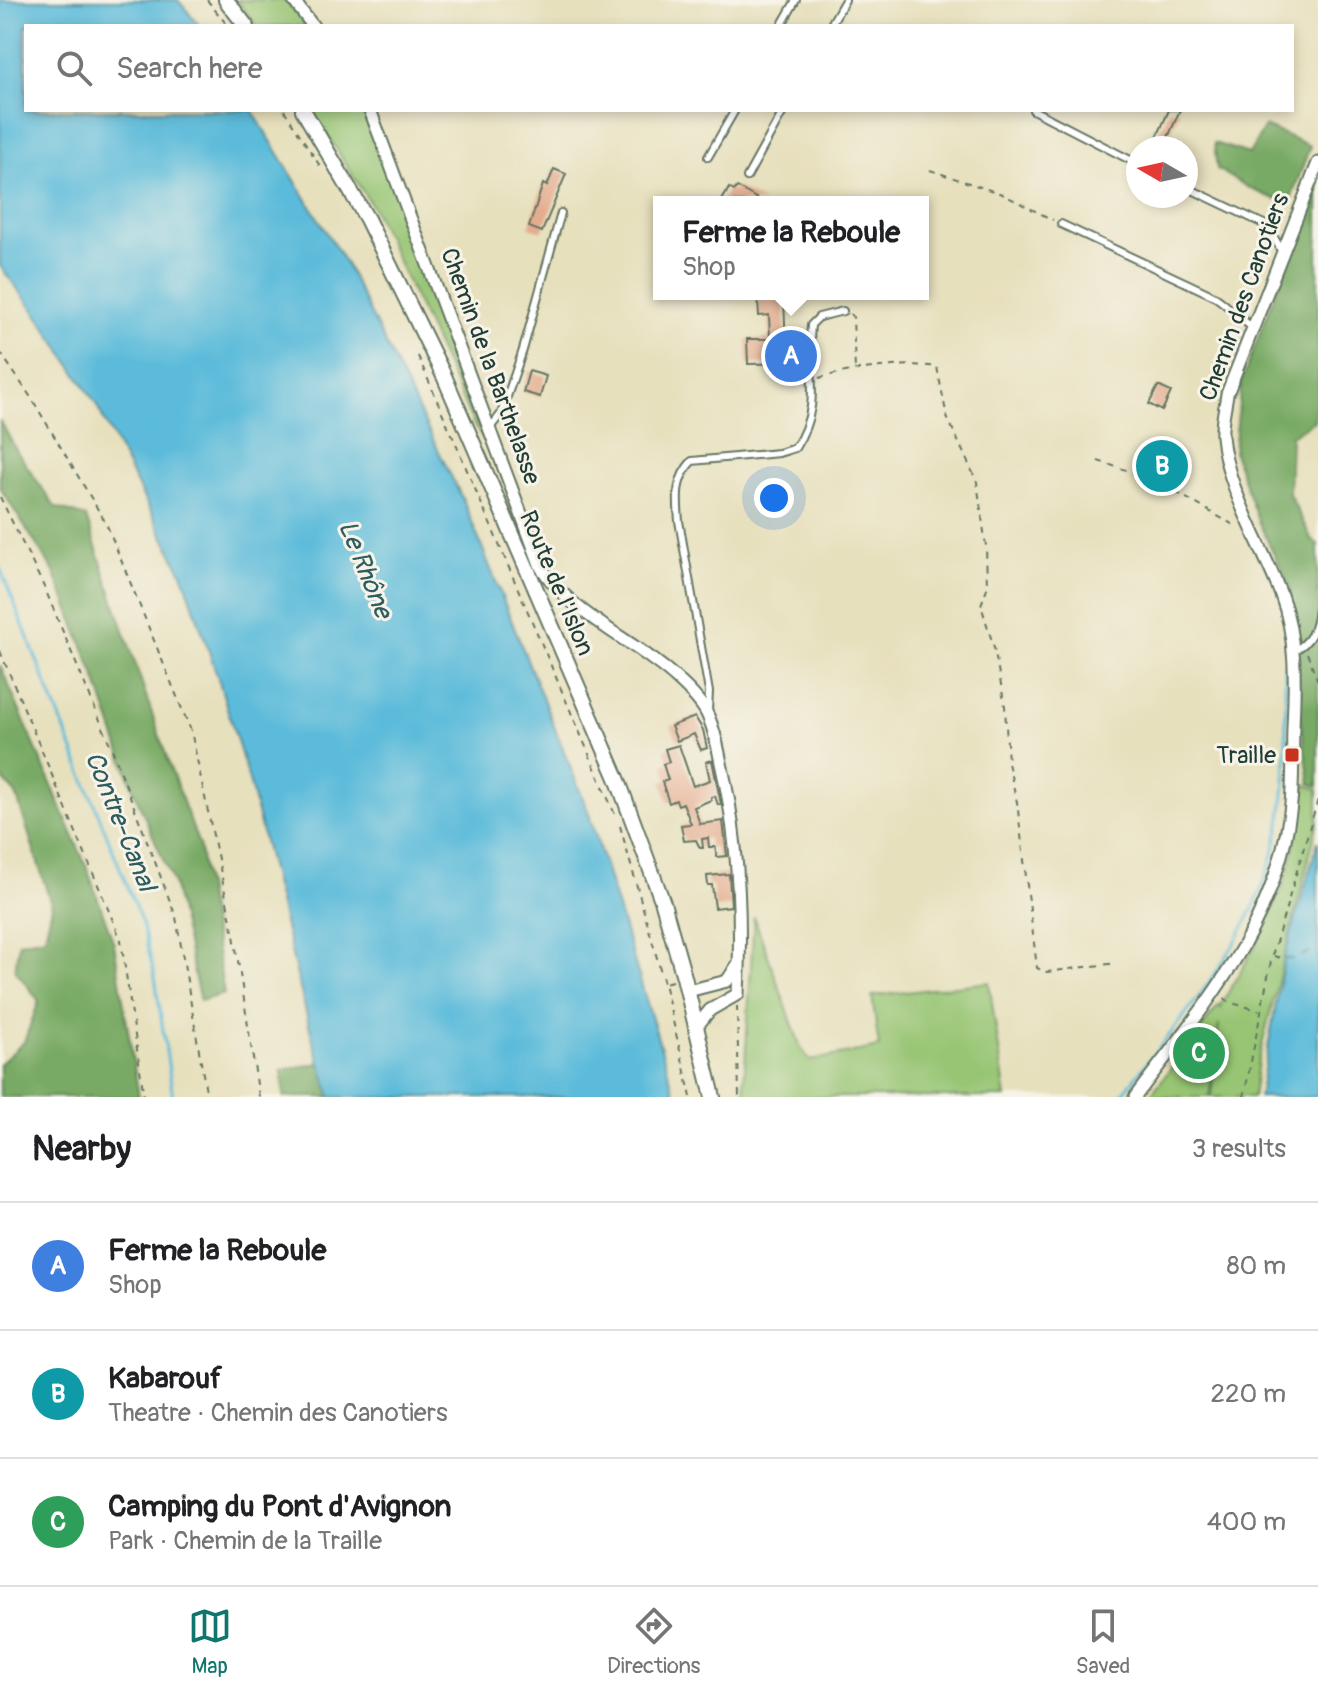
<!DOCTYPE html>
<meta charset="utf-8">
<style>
:root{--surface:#fff;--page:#f6f6f6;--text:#202124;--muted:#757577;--line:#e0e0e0;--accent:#0f766e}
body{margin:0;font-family:Pangolin,sans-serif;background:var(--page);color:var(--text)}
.compass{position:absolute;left:1126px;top:136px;width:72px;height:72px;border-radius:50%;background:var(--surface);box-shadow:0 4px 12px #0003;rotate:279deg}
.you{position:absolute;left:774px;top:498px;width:28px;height:28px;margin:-20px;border:6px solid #fff;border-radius:50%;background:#1a73e8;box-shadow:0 0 0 12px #1a73e833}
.badge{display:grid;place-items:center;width:52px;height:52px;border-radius:50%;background:var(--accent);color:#fff;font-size:26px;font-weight:700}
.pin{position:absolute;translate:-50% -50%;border:4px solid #fff;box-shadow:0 2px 8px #0006}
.popup{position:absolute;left:653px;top:196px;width:276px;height:104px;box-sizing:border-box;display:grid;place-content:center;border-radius:0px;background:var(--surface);filter:drop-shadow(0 2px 6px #0005);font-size:26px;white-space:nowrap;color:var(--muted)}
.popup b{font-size:30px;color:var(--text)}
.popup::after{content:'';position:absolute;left:50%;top:100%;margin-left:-16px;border:16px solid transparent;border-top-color:var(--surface)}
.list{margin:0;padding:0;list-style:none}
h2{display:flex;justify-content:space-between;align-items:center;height:104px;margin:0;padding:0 32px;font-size:34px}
h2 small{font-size:26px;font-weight:400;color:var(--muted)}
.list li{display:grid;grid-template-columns:52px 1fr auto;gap:24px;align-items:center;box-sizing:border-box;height:128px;padding:0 32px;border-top:2px solid var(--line)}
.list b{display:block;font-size:30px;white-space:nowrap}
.list p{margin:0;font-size:26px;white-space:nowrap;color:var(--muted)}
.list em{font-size:26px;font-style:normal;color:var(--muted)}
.icon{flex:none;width:44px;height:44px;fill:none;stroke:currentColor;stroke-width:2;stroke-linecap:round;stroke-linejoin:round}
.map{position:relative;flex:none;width:1318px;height:1097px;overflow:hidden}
.search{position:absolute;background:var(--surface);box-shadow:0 4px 12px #0003;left:24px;right:24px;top:24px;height:88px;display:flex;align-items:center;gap:20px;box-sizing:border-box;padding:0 28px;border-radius:0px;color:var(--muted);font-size:30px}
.sheet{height:488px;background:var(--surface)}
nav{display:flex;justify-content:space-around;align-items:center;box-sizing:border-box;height:112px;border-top:2px solid var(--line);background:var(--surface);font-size:22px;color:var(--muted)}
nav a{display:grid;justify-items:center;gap:4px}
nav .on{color:var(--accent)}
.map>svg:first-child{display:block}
</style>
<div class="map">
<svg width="1318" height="1097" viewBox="0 0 1318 1097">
<rect width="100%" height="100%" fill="#f7f3e8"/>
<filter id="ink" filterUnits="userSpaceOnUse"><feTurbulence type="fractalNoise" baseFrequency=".0125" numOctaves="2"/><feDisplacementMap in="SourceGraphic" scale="16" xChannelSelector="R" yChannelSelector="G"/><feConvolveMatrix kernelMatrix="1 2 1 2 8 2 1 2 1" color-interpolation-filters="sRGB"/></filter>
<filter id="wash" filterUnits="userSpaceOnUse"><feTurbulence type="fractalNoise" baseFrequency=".006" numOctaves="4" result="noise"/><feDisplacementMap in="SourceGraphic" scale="32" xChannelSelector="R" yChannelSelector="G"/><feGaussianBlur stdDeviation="1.8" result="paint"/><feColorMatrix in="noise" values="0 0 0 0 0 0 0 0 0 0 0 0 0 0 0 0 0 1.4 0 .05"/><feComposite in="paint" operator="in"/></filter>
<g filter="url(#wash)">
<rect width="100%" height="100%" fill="#e7e0bd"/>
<path fill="#97c573" stroke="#5b8154" stroke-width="2" d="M237 0H285L306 26H257Z
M312 110H365L483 421 486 443 475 427 373 208Z
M1306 785 1318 789V822L1258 1061 1253 1097H1211L1219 1024 1209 1097H1149L1219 1005 1221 1008 1222 1003C1247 960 1274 918 1288 870 1296 842 1300 813 1306 785Z
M754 917 801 1048 810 1061 879 1047 872 996 989 982 1006 1097H746L744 1083Z"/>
<path fill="#79aa65" stroke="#4c744c" stroke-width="2" d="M1265 126 1310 146 1289 205 1251 189 1217 169 1214 143 1249 154Z
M1318 180V394L1314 421 1291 436 1289 494 1312 540 1318 544V786L1310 783 1296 690 1290 587 1258 521 1234 453 1241 383Z
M0 420 16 450 55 507 86 517 169 764 199 845 224 994 200 1001 173 882 134 792 96 679 54 572 0 488Z
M0 665 87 868 114 944 139 1097H0V1064L24 1042 39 1001 15 970 19 942 45 937 52 907 16 794 0 776Z
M320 1063 331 1097H284L282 1070Z"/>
<path fill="#5cbbda" stroke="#3e7c87" stroke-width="2" d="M0 0H178L200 26H26V110H252L346 264 463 500 588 811 676 1097H331L313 1041 250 784 218 678 183 575 95 402 37 314 0 266Z
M1318 841V1097H1259L1284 959Z"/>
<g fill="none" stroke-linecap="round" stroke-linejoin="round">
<path stroke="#5cbbda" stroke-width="3" d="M0 568 142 923 155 977 173 1097
M1120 1097C1190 1006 1266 930 1282 811 1289 763 1285 713 1285 665"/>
<path stroke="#2e5c5e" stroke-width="2" stroke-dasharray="10 8" stroke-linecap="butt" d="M1284 959H1295L1318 948"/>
</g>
<g id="blocks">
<path fill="#e4ac8e" d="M1169 110H1180L1166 142 1157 137Z
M554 169 566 174 542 232 529 227 543 184 547 186Z
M737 187 749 194 763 202H721L729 188 734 191Z
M758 300H784L786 345H791V350H794V363L748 364 747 339H770L769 315 759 316Z
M529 371 546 376 540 397 523 392Z
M1158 386 1171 392 1162 411 1149 404Z
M695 717 703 730 707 748 701 750 694 734 677 741 671 726Z
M679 745 693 786 710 780 706 762 712 760 721 804 718 805 715 796 711 797V800L694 807 700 824 723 821 727 856 717 857 715 847H709L708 838 702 839 703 848H700L696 840 684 841 681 825 691 824 683 803 678 805 676 800 669 803 662 782 668 780 663 764 669 762 665 749Z
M729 874 731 906 715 908 712 885H708L707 876Z"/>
</g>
</g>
<g filter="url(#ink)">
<use href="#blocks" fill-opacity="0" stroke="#657664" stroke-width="2"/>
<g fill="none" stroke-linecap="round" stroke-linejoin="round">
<defs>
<path id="service" d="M781 26 796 0
M830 26 845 0
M1033 110 1138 164
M708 157 735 110
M747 177 784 110
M1186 187 1268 226 1282 252
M1061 224 1212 295C1228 304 1238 319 1254 328
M490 428 501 414 523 350 561 213
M1293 651C1311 643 1316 628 1318 609
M708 711 709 692 679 521C677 497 675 479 692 461L779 453 795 448C824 403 806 373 811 325L819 317 843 311"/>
<path id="minor" d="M293 0 313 26
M370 110 541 567C572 616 635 640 677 679 687 688 703 704 708 716 715 731 718 748 721 763 739 839 742 917 738 994L710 1010 697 1026
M688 991 727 981 738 964
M1135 1097C1203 1007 1274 929 1290 812 1294 785 1292 755 1293 727 1295 683 1297 637 1281 595 1263 547 1226 487 1222 436 1221 423 1225 408 1227 394L1318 163"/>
<path id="tertiary" d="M226 0 246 26
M303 110 367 219 444 376 617 778 663 903 684 977 713 1097"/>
</defs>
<use href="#service" stroke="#657664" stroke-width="10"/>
<use href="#minor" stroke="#657664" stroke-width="15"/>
<use href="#tertiary" stroke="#657664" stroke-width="18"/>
<path stroke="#657664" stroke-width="2" stroke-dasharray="6 6" stroke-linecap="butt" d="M207 0 228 26
M284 110 320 166
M930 170 1002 194 1053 220
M850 314 853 317 855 370
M0 352 32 399 106 523 191 731 234 935 259 1097
M418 356 616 817
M819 378C852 369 904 362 937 367L947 417 977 482 986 546 987 588 981 605 994 648 1005 706 1008 763 1017 802 1037 968 1047 972 1116 963
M1098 461 1151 478 1237 527
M0 497 45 589 112 749 176 917 207 1097
M0 651 121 940 144 1097
M1307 653 1318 681
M620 826 664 983
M1274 956 1284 959
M672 981 664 983 691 1097
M1224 998 1231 1003 1259 1010
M737 1006 739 1097
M1244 1097 1272 956 1318 799"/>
<use href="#service" stroke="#fff" stroke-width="6"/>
<use href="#minor" stroke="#fff" stroke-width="11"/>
<use href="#tertiary" stroke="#fff" stroke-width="14"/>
</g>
</g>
<rect fill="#c8321e" stroke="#f7f3e8" stroke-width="3" x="1284" y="747" width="16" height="16" rx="4"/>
<g text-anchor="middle" stroke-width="6" stroke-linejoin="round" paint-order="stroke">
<g font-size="24" fill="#1f3d34" stroke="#f7f3e8">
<text transform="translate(1244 297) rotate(-70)" y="8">Chemin des Canotiers</text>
<text transform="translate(491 366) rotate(70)" y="8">Chemin de la Barthelasse</text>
<text transform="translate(557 583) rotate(67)" y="8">Route de l'Islon</text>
</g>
<g font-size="24" fill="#1f3d34" stroke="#f7f3e8" text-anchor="end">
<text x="1276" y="763">Traille</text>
</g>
<g font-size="26" font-style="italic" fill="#2e5c5e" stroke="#f7f3e8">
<text transform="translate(366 569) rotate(68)" y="9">Le Rhône</text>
<text transform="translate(121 821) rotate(68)" y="9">Contre-Canal</text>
</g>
</g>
</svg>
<svg class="compass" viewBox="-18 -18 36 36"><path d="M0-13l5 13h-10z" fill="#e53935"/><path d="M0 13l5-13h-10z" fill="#757577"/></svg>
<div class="you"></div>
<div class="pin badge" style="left:791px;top:356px;background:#3f7fe0">A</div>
<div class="popup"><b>Ferme la Reboule</b>Shop</div>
<div class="pin badge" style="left:1162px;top:466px;background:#0f9aa8">B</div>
<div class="pin badge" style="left:1199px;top:1053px;background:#2e9e5b">C</div>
<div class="search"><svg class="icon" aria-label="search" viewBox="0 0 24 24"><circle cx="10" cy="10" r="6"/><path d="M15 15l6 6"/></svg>Search here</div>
</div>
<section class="sheet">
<h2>Nearby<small>3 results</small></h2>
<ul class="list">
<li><span class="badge" style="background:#3f7fe0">A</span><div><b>Ferme la Reboule</b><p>Shop</p></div><em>80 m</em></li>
<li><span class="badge" style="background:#0f9aa8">B</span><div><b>Kabarouf</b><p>Theatre · Chemin des Canotiers</p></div><em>220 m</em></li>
<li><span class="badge" style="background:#2e9e5b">C</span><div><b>Camping du Pont d'Avignon</b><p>Park · Chemin de la Traille</p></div><em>400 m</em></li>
</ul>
</section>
<nav>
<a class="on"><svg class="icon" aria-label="map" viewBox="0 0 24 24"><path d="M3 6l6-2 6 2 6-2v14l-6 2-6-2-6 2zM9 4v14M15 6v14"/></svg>Map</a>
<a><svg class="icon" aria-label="directions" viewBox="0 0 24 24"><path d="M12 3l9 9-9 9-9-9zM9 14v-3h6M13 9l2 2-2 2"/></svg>Directions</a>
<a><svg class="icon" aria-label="saved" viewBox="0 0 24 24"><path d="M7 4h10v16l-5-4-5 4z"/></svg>Saved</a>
</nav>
